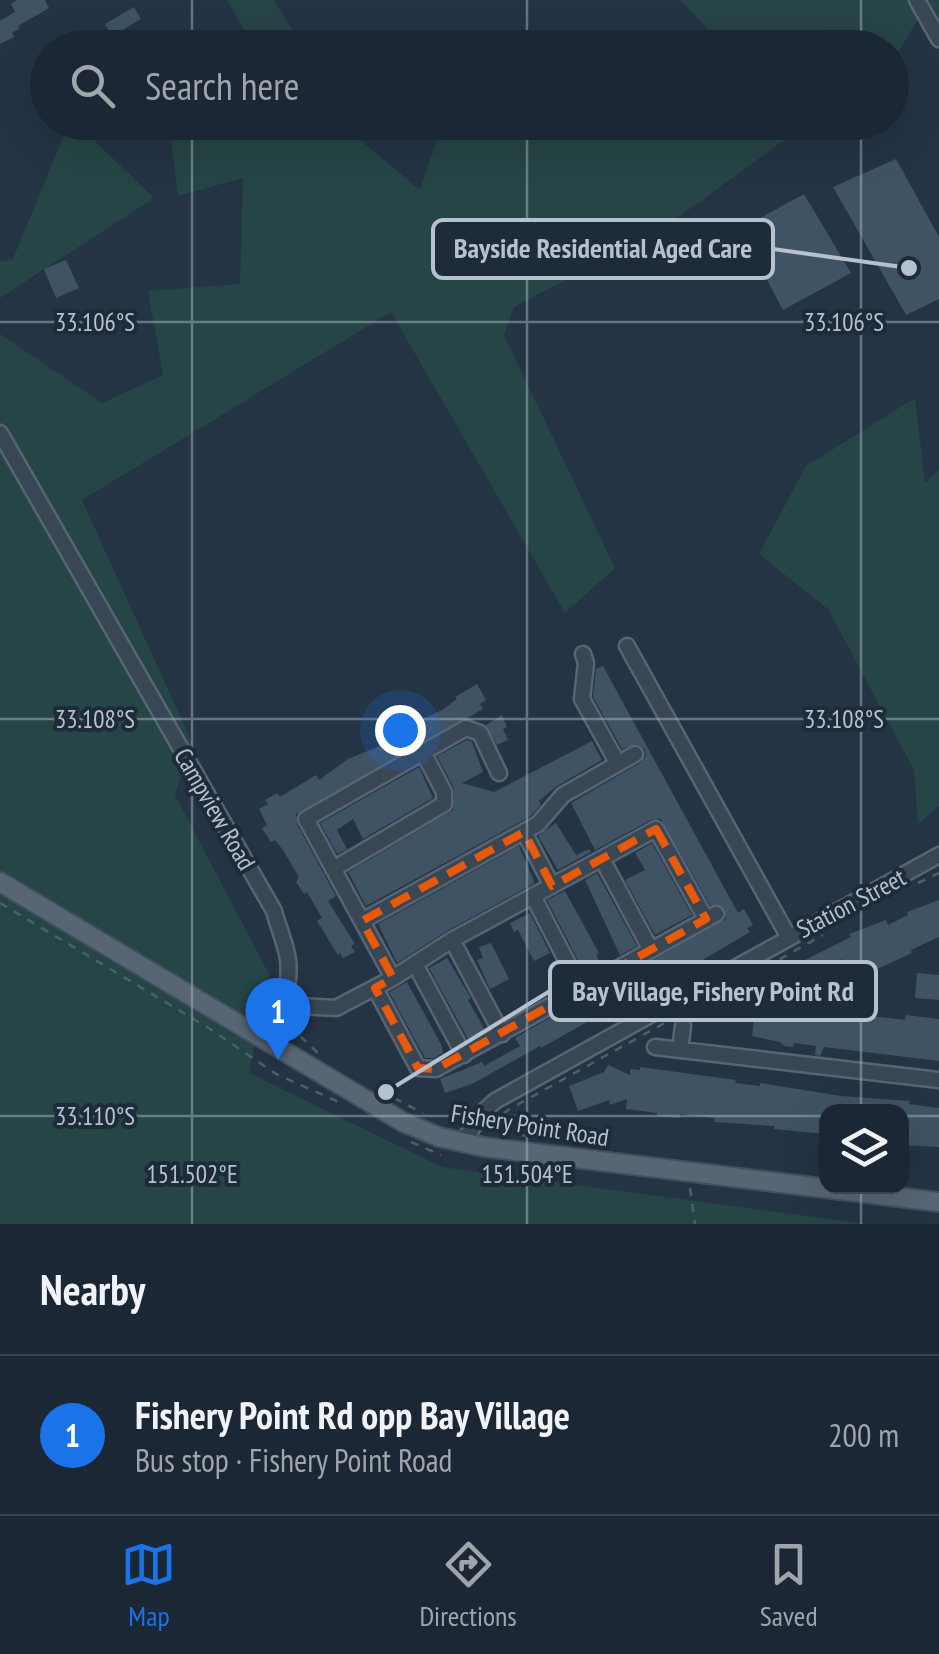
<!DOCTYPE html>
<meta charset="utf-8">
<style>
:root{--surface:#1b2734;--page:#242f3c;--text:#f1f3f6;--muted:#a0a5ac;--line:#39444f;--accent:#1a73e8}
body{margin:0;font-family:"PT Sans Narrow",sans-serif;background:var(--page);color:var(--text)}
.controls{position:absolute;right:30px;bottom:30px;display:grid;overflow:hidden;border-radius:20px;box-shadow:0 10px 40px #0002}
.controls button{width:90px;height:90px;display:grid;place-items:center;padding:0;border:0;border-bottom:2px solid var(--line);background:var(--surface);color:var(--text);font:50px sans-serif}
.you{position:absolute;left:400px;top:730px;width:35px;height:35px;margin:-25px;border:8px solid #fff;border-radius:50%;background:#1a73e8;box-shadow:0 0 0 15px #1a73e833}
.badge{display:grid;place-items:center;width:65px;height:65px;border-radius:50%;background:var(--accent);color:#fff;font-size:32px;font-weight:700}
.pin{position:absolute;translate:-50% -82px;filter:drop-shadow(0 2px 5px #0008)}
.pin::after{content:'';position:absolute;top:52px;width:35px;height:30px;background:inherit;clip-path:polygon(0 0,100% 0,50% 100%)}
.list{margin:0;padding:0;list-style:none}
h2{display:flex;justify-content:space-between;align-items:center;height:130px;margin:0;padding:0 40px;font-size:42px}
h2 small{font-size:32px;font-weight:400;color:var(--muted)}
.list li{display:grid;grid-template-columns:65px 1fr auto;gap:30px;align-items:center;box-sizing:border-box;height:160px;padding:0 40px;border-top:2px solid var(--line)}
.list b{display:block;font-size:38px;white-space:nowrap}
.list p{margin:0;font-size:32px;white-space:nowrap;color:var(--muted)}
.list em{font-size:32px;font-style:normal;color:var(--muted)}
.icon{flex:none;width:55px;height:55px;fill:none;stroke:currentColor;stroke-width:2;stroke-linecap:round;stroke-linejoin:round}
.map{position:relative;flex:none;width:939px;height:1224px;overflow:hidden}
.search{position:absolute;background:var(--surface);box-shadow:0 10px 40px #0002;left:30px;right:30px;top:30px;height:110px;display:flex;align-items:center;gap:25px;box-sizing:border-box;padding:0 35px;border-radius:55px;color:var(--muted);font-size:38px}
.sheet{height:290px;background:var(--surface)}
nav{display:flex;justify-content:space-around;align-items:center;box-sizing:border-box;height:140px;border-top:2px solid var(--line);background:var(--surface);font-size:28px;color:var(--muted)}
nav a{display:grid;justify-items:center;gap:5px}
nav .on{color:var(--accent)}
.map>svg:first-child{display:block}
</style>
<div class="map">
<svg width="939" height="1224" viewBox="0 0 939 1224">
<rect width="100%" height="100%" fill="#243445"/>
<path fill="#264546" d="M227 0H274L303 47H254Z
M680 0H939V38L923 11 892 62V48L725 47Z
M69 123H76L154 198 0 298V262L13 259Z
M169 123H348L359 139 420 190 443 123H808L659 231 514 307 504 335 615 568 565 613 391 312 82 500 192 742 175 795 270 976 249 1073 442 1167 866 1224H0V334L102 403 163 375 148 291 240 284 243 178 178 196Z
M915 398 925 483 939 469V806L918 824 914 770 828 609 759 554 806 466Z"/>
<path fill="#3f5365" d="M17 0H45L49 8 18 26 19 29 12 33 14 37 0 44V21L15 12 11 4Z
M134 7 141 19 112 36 105 24Z
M896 159 939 237V299L906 315 833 187Z
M804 194 851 273 783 310 740 229Z
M66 260 79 288 56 298 44 269Z
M603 666 738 913 744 909 753 925 747 928 750 932 696 964 677 969 647 990 642 982 624 991 628 998 614 1007 541 1048 540 1046 472 1084 445 1093 440 1079 482 1062 484 1066 520 1046 515 1038 530 1029 726 919 722 906 710 905 661 819 651 820 595 850 571 803 640 763 646 755 644 748 636 744 622 749 593 697 596 669Z
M477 684 486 700 480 704 483 709 296 814 297 824 336 896 328 901 355 944 351 946 355 952 343 958 340 953 338 955 317 921 322 918 307 892 304 894 296 882 299 877 283 850 275 840 271 842 262 828 267 825 259 809 268 804 265 800 277 793 280 797 316 775 319 780 348 759 387 743 404 731 403 728 442 710 457 699 455 697Z
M502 715 507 727 503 729 508 740 497 745 486 725Z
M467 740 472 742 483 772 462 783 494 792 592 741 602 760 557 786 539 801 541 805 531 816 366 906 348 872 453 810 454 788 437 756Z
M419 767 433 798 363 839 353 819 337 830 347 849 337 854 320 823Z
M556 823 576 855 589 849 591 852 558 870 538 836Z
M652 843 692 915 655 935 625 880 645 870 635 853Z
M519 846 535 883 447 931 397 963 378 924Z
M597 873 637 946 620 955 585 880Z
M565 891 599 953 596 954 601 965 585 974 547 900Z
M939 900V937L911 950 912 953 851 981 842 959 824 969 827 975 808 986 805 981 794 986 787 974 797 968 795 965 851 937 849 934 886 920 888 925 908 915 907 912Z
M530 913 550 953 534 961 518 930 514 932 510 923Z
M491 943 509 979 490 989 477 960 483 958 479 947Z
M447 958 471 998 468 1000 485 1030 468 1039 429 968Z
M917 973 939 975V1000L915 998Z
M407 982 442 1046 443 1053 434 1058H425L389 992Z
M837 994 847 996 845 1009 863 1011V1015L905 1020 906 1015 939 1019V1061L824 1047 820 1056 815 1055 816 1046 794 1043 793 1047 784 1046 780 1042 752 1036 756 1002 835 1010Z
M608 1065 630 1075V1069L640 1070V1067L736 1080 735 1083 760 1086V1083L841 1096 910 1101 909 1104 939 1108V1147L902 1145V1112H826V1134L774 1129 775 1126 714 1122 715 1118 680 1114V1118L657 1116V1113L626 1109 627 1099 610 1105 609 1100 578 1111 569 1086 604 1072Z"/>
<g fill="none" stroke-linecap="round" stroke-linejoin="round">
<defs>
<path id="minor" d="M917 0 939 39
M0 433 274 911C278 927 286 944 288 960 291 984 281 1021 263 1037
M627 646 788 936
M583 654 586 663 582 699 618 764
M524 832 552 886
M602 859 651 950
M333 869 444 804V792L423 752
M534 898 581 989
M362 921 538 824 563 795 635 754
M452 940 502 1034
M415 964 464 1055
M393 978 306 819 466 728 480 733 499 773
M375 988 418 1068 436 1069 716 914
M282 1005 336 1008 393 978 452 940 656 829 706 919
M655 1047 939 1080
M680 1050 683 1026
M462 1143 484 1111 495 1101 939 855"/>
<path id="major" d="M0 882 403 1122 439 1137 484 1147 939 1202"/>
</defs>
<use href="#minor" stroke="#576472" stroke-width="19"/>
<use href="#major" stroke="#424f5e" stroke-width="22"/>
<path stroke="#466365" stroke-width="2.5" stroke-dasharray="8 8" stroke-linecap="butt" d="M918 883 939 873
M0 903 207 1027 276 1074 339 1102
M682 1014 823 935
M295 1021 301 1037 319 1054
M394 1098 423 1113
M448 1123 467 1116
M488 1125 520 1135 553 1139
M496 1126V1120L508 1110 670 1020
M411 1142 441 1155
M690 1188 695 1224"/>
<use href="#minor" stroke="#394654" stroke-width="14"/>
<use href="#major" stroke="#576574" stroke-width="18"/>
</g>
<path fill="none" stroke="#e8590c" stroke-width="8" stroke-dasharray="20 12" stroke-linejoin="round" d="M656 829 706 919 436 1069 418 1068 375 988 393 978 362 921 524 832 552 886Z"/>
<path fill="none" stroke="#b6c1ce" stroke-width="2.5" stroke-opacity="0.45" d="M192 0V48M527 0V48M861 0V48M192 122V1224M527 122V1224M861 122V1112M0 322H939M0 719H939M0 1116H826M902 1116H939M861 1186V1224"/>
<g text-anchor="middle" stroke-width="8" stroke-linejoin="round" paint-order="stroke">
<g font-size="25" fill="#b6c1ce" stroke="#1d2b3a">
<text transform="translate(215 809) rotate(60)" y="9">Campview Road</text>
<text transform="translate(851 903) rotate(-28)" y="9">Station Street</text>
<text transform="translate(530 1125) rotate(9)" y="9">Fishery Point Road</text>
</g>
</g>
<g font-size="25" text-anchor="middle" fill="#b6c1ce" stroke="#1d2b3a" stroke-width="8" stroke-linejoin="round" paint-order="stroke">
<text x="95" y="331">33.106°S</text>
<text x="844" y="331">33.106°S</text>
<text x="95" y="728">33.108°S</text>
<text x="844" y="728">33.108°S</text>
<text x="95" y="1125">33.110°S</text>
<text x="192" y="1183">151.502°E</text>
<text x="527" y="1183">151.504°E</text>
</g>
<path fill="none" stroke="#b6c1ce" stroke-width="4" d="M909 268L773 249M386 1092L550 991"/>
<g fill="#b6c1ce" stroke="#1d2b3a" stroke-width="4">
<circle cx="909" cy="268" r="10"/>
<circle cx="386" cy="1092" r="10"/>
</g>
<g fill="#1d2b3a" stroke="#b6c1ce" stroke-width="4">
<rect x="433" y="220" width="340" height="58" rx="10"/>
<rect x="550" y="962" width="326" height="58" rx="10"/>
</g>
<g font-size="28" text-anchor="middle" font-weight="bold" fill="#b6c1ce">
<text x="603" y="258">Bayside Residential Aged Care</text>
<text x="713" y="1001">Bay Village, Fishery Point Rd</text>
</g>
</svg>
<div class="controls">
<button><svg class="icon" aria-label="layers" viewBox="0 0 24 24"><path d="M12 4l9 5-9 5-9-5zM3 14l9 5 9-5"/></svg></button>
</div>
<div class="you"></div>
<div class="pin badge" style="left:278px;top:1060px">1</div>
<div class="search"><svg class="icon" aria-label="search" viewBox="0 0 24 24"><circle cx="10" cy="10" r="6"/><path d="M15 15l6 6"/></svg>Search here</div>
</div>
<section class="sheet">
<h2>Nearby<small></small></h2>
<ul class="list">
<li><span class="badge">1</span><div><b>Fishery Point Rd opp Bay Village</b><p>Bus stop · Fishery Point Road</p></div><em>200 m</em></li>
</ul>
</section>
<nav>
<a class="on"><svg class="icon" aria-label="map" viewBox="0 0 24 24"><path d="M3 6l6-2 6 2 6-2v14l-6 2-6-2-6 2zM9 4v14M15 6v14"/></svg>Map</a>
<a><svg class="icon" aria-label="directions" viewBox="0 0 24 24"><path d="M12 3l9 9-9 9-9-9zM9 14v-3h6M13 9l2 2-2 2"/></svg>Directions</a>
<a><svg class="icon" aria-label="saved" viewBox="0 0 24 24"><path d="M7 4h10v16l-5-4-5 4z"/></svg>Saved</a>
</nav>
